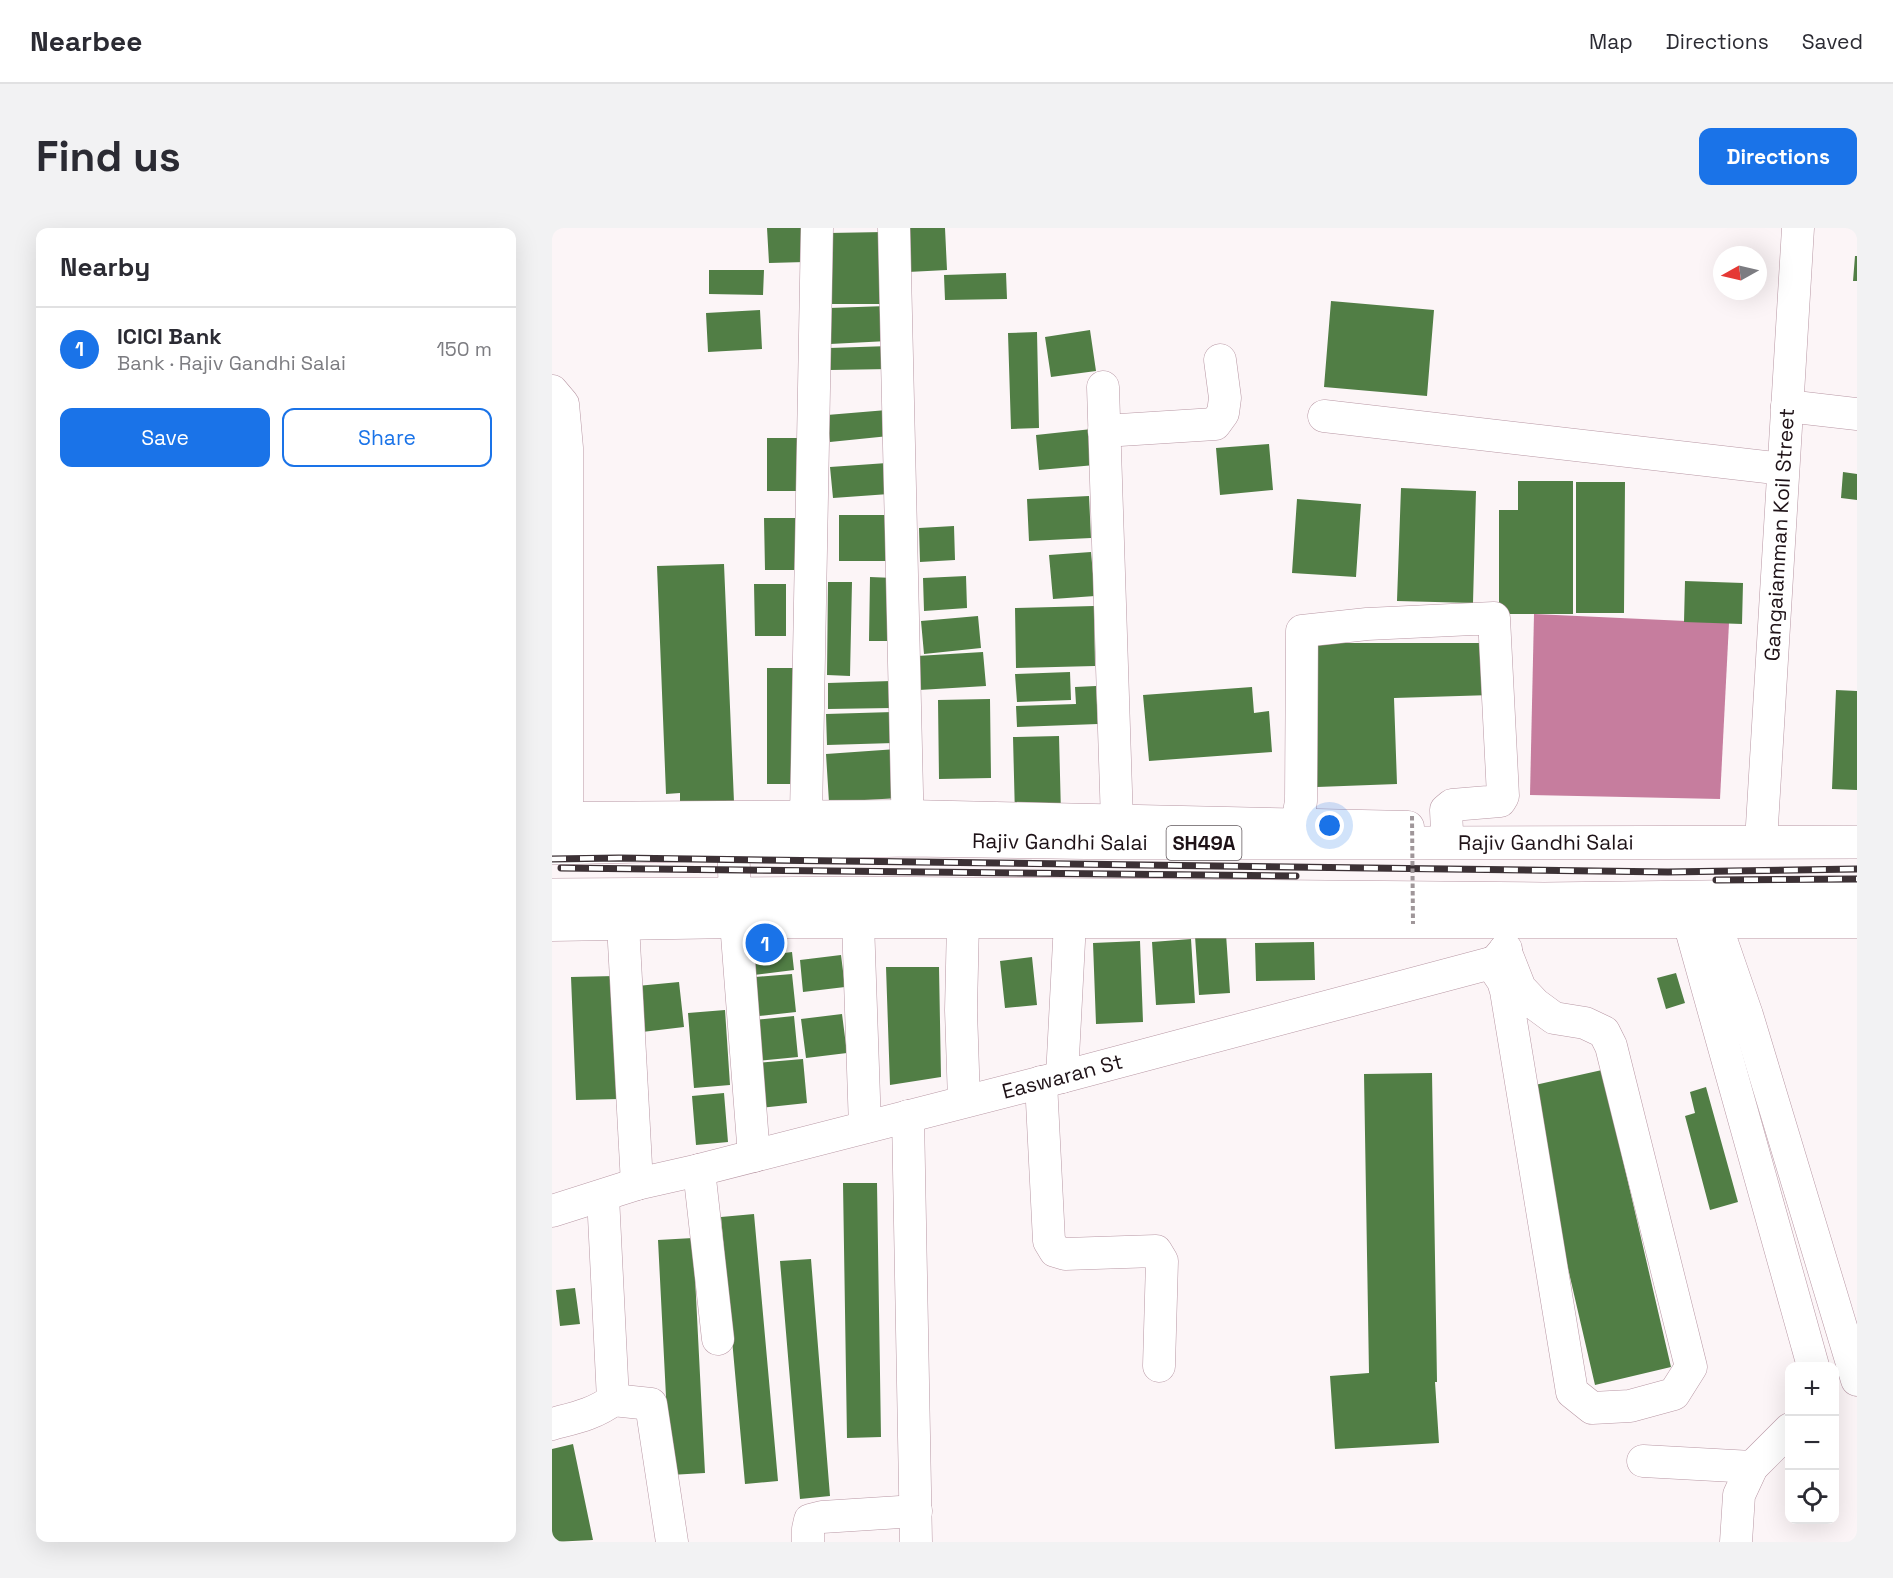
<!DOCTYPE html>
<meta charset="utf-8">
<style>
:root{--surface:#fff;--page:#f2f2f3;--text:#2b2b33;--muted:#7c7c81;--line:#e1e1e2;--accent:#1a73e8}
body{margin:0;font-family:"Space Grotesk",sans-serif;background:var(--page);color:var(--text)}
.controls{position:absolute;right:18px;bottom:18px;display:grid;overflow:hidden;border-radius:12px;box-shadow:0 6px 24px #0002}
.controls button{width:54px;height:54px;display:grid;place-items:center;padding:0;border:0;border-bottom:2px solid var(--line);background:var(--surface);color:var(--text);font:30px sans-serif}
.compass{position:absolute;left:1161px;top:18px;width:54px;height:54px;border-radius:50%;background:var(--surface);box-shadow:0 6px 24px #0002;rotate:262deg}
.you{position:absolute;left:778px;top:598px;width:21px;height:21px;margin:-15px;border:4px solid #fff;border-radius:50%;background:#1a73e8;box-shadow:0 0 0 9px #1a73e833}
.badge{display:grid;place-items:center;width:39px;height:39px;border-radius:50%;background:var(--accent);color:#fff;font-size:20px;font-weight:700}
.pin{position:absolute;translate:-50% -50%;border:3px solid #fff;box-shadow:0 2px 6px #0006}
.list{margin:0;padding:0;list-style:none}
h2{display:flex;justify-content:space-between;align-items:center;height:78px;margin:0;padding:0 24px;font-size:26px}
h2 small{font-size:20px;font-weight:400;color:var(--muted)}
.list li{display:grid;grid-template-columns:39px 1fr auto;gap:18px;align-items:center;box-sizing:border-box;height:84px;padding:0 24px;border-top:2px solid var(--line)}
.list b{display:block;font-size:22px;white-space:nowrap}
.list p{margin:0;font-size:20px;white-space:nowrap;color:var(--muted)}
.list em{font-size:20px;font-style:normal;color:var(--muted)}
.actions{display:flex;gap:12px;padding:18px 24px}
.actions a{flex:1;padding:14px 0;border:2px solid var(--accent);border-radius:12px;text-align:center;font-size:21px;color:var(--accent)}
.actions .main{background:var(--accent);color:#fff}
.icon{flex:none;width:33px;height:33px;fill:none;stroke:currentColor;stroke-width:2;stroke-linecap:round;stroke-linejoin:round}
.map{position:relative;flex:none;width:1305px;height:1314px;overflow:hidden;border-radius:12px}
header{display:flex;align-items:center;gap:36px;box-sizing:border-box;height:84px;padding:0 30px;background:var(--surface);border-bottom:2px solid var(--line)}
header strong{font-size:28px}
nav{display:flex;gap:33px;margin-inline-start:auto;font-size:21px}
.intro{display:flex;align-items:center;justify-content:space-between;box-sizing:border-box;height:144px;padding:0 36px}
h1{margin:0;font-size:42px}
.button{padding:15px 27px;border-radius:12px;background:var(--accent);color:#fff;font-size:21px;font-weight:700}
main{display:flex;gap:36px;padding:0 36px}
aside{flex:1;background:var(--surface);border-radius:12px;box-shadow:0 6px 24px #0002}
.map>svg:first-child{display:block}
</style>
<header>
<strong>Nearbee</strong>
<nav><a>Map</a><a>Directions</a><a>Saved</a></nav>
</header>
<div class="intro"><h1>Find us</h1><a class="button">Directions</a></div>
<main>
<aside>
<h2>Nearby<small></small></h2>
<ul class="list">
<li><span class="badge">1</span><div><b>ICICI Bank</b><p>Bank · Rajiv Gandhi Salai</p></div><em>150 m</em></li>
</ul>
<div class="actions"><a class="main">Save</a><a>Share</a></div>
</aside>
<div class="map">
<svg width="1305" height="1314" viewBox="0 0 1305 1314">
<rect width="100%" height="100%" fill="#fcf5f7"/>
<path fill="#c67d9e" d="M982 386 1177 395 1168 571 978 567Z"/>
<path fill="#517e45" d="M215 0H251L253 34 217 35Z
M354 0H393L395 42 356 44Z
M332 4 333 76H278L277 5Z
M1303 28H1305V53H1301Z
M157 42H212L211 67 157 66Z
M454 45 455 71 393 72 392 47Z
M779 73 882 82 875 168 772 159Z
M335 78 336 113 278 116 277 80Z
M208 82 210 121 156 124 154 85Z
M538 102 544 143 499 149 493 109Z
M485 104 487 200 459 201 456 105Z
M338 118V141L278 142 277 120Z
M335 182 337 208 278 214 275 187Z
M540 201 543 237 487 242 484 207Z
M215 210H251L250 263H215Z
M717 216 721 262 668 267 664 220Z
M335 235 337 266 281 270 278 239Z
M1291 244 1305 246V272L1289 270Z
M966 253H1021V386H947V282H966Z
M1024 254H1073L1072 385H1024Z
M849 260 924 263 921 375 845 373Z
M537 268 539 310 477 313 475 271Z
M745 271 809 276 804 349 740 345Z
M287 287H337V333H287Z
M212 290H248V342H213Z
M402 298 403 332 368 334 367 300Z
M539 324 543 368 501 371 497 327Z
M172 336 182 574 128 575V565L114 566 105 338Z
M414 348 415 380 372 383 371 350Z
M318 349 342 350 340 413H317Z
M1133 353 1191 355 1190 396 1132 394Z
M276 354H300L298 448 275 447Z
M202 356H234V408H203Z
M542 378 543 438 464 440 463 380Z
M426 388 429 420 372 426 369 393Z
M760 415H938L940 467 842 470 845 556 765 559Z
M431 424 434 458 367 462 365 428Z
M215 440H242V556H215Z
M518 444 519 472 465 474 463 446Z
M339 453 340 480 276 481V455Z
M544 458 546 496 465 499 464 478 524 476 523 459Z
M700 459 702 485 717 483 720 524 597 533 591 467Z
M1284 462 1305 463V562L1280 561Z
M438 471 439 550 387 551 386 472Z
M341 484 342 515 275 517 274 486Z
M507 508 509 586 463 588 461 509Z
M345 521 348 570 277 574 274 526Z
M674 706 678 765 647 767 643 708Z
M639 711 643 775 604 777 600 714Z
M588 713 591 794 544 796 541 715Z
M762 714 763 752 704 753 703 715Z
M240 724 242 742 202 747 200 729Z
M289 727 293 759 251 764 248 732Z
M480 729 485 777 453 780 448 733Z
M334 739H387L389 849 338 857Z
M1124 745 1133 775 1114 781 1105 750Z
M240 746 244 784 207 788 203 749Z
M63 748 68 871 24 872 19 749Z
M127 754 132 799 90 804 85 758Z
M173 782 178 857 142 860 136 785Z
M290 786 295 825 254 830 249 791Z
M242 788 246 829 206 833 202 792Z
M251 831 255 875 208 880 204 835Z
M1050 842 1119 1139 1043 1157 974 859Z
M880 845 885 1154H883L887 1215 783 1221 778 1148 817 1145 812 846Z
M1154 859 1186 974 1158 982 1133 888 1143 885 1138 864Z
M172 865 176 914 144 917 140 868Z
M291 955H325L329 1209 295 1210Z
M202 986 226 1253 193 1256 169 989Z
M141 1010 153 1245 118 1247 106 1012Z
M259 1031 278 1268 248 1271 228 1033Z
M23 1060 28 1096 8 1098 4 1062Z
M21 1216 41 1312 0 1314V1221Z"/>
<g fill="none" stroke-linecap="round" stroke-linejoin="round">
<defs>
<g id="minor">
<path d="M342 0 356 608"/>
<path d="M551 159 565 594 567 614"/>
<path d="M0 163 11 176 15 220V590"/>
<path d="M1235 178 1305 186"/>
<path d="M772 188 1231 241"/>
<path d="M552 203 663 196 671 185 673 170 668 132"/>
<path d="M254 588 265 0"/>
<path d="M0 590 357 588 856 599"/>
<path d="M745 597 749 573 750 403 815 396 942 390 951 568 948 573 900 577 894 582 895 604"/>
<path id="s1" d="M1209 614 1246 0"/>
<path d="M181 616 184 694 202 928"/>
<path d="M306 694 313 899"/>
<path d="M411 694 409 782 412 873"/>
<path d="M1137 694 1261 1138"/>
<path d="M1163 694 1195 787 1305 1152"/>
<path d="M71 696 85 956"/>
<path d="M0 697 184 694H1305"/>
<path d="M939 735 951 753 954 763 1020 1164 1040 1180 1078 1178 1122 1166 1139 1139 1059 818 1052 804 1033 795 1002 790 983 776 968 760 953 722"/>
<path d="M510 849 518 694"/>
<path d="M489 854 497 1013 503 1023 513 1026 604 1023 610 1033 607 1138"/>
<path d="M356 888 364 1314"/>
<path d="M147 942 166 1111"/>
<path id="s2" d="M0 983 85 956 147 942 510 849 943 734 954 721"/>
<path d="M61 1172 99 1176 120 1314"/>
<path d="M0 1196C22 1190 43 1186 61 1172L51 968"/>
<path d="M1091 1233 1200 1239"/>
<path d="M256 1314V1301L258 1292 270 1289 364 1283"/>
<path d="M1184 1314 1187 1267 1200 1239 1238 1201"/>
</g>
<g id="major">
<path id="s3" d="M0 620 356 612 568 615H866L1305 614"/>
<path d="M0 667 309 665 992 671 1305 667"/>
</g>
</defs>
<use href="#minor" stroke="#b897a4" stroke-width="33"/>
<use href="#major" stroke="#b897a4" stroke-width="34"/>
<use href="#minor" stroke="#fff" stroke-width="32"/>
<use href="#major" stroke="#fff" stroke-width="33"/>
<defs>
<path id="rail" d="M0 631 67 630 1116 644 1305 641
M9 640 744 648
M1164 652 1305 651"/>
</defs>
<use href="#rail" stroke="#3c3135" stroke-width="7"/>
<use href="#rail" stroke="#fff" stroke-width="4.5" stroke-dasharray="14" stroke-linecap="butt"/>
<path stroke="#9f9699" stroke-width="4" stroke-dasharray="4.5 3" stroke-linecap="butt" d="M860 588 861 696"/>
</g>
<g text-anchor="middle" stroke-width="6" stroke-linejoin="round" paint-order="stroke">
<rect fill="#fff" stroke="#62595d" stroke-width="1.5" x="614.5" y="598" width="75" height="34" rx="4.5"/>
<g font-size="20" font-weight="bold" fill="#1e1217">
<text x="652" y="622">SH49A</text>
</g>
<g font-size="21" fill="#1e1217" stroke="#fff">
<text dy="7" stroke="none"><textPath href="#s1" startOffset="308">Gangaiamman Koil Street</textPath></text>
<text dy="7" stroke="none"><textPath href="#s3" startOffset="508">Rajiv Gandhi Salai</textPath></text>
<text dy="7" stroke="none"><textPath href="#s3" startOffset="994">Rajiv Gandhi Salai</textPath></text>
<text dy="7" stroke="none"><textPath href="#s2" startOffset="528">Easwaran St</textPath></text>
</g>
</g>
</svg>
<div class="controls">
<button>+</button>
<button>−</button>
<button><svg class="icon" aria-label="locate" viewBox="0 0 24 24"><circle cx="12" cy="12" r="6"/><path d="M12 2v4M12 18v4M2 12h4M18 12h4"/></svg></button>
</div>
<svg class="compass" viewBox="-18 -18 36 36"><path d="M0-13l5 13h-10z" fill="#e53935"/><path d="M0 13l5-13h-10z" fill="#7c7c81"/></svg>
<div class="you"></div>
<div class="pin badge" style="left:213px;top:715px">1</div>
</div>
</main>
